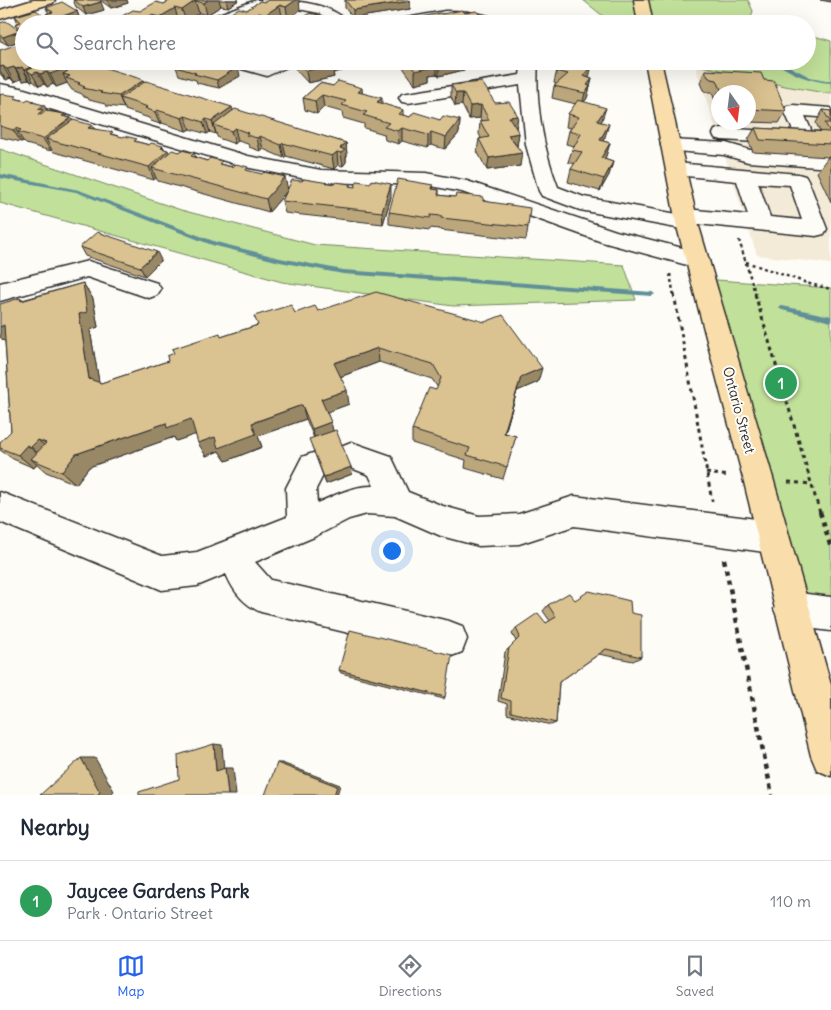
<!DOCTYPE html>
<meta charset="utf-8">
<style>
:root{--surface:#fff;--page:#f6f6f7;--text:#1f2937;--muted:#747a83;--line:#e0e1e3;--accent:#2563eb}
body{margin:0;font-family:Delius,sans-serif;background:var(--page);color:var(--text)}
.compass{position:absolute;left:711px;top:85px;width:45px;height:45px;border-radius:50%;background:var(--surface);box-shadow:0 5px 20px #0002;rotate:166deg}
.you{position:absolute;left:391px;top:550px;width:18px;height:18px;margin:-12px;border:4px solid #fff;border-radius:50%;background:#1a73e8;box-shadow:0 0 0 8px #1a73e833}
.badge{display:grid;place-items:center;width:32px;height:32px;border-radius:50%;background:var(--accent);color:#fff;font-size:16px;font-weight:700}
.pin{position:absolute;translate:-50% -50%;border:2px solid #fff;box-shadow:0 1px 5px #0006}
.list{margin:0;padding:0;list-style:none}
h2{display:flex;justify-content:space-between;align-items:center;height:65px;margin:0;padding:0 20px;font-size:21px}
h2 small{font-size:16px;font-weight:400;color:var(--muted)}
.list li{display:grid;grid-template-columns:32px 1fr auto;gap:15px;align-items:center;box-sizing:border-box;height:80px;padding:0 20px;border-top:1px solid var(--line)}
.list b{display:block;font-size:19px;white-space:nowrap}
.list p{margin:0;font-size:16px;white-space:nowrap;color:var(--muted)}
.list em{font-size:16px;font-style:normal;color:var(--muted)}
.icon{flex:none;width:28px;height:28px;fill:none;stroke:currentColor;stroke-width:2;stroke-linecap:round;stroke-linejoin:round}
.map{position:relative;flex:none;width:831px;height:795px;overflow:hidden}
.search{position:absolute;background:var(--surface);box-shadow:0 5px 20px #0002;left:15px;right:15px;top:15px;height:55px;display:flex;align-items:center;gap:12px;box-sizing:border-box;padding:0 18px;border-radius:28px;color:var(--muted);font-size:19px}
.sheet{height:145px;background:var(--surface)}
nav{display:flex;justify-content:space-around;align-items:center;box-sizing:border-box;height:70px;border-top:1px solid var(--line);background:var(--surface);font-size:14px;color:var(--muted)}
nav a{display:grid;justify-items:center;gap:2px}
nav .on{color:var(--accent)}
.map>svg:first-child{display:block}
</style>
<div class="map">
<svg width="831" height="795" viewBox="0 0 831 795">
<rect width="100%" height="100%" fill="#fdfcf7"/>
<filter id="ink" filterUnits="userSpaceOnUse"><feTurbulence type="fractalNoise" baseFrequency=".02" numOctaves="2"/><feDisplacementMap in="SourceGraphic" scale="10" xChannelSelector="R" yChannelSelector="G"/><feConvolveMatrix kernelMatrix="1 2 1 2 8 2 1 2 1" color-interpolation-filters="sRGB"/></filter>
<g filter="url(#ink)">
<path fill="#f3ebd8" fill-rule="evenodd" d="M695 65 785 86 831 94V264L757 255ZM718 92H748V122H718Z"/>
<path fill="#c1e099" stroke="#768662" d="M583 0H748L753 11 751 18 769 24H606L603 16Z
M807 34 831 41V94L785 86 681 61H807Z
M0 149 181 210 315 245 624 265 636 300 453 306 282 282 0 203Z
M702 279 831 288V625L797 619Z"/>
<g fill="none" stroke-linecap="round" stroke-linejoin="round">
<path fill="#608f98" fill-rule="evenodd" d="M678 21 683 23 684 24 677 23 676 22Z
M773 61H779L810 77 831 81V83C810 82 790 73 773 61Z
M0 174 79 190 216 242 280 258 343 270 652 292 655 294 652 296 343 274 280 262 212 245 76 192 0 178Z
M780 306H782L831 316V322L782 310 779 308Z"/>
<defs>
<path id="minor" d="M256 0C287 0 329 0 350 24H333L319 13 272 4 220 24H199L201 21Z
M445 11C460 11 492 12 502 24H480L458 20 417 24H388L390 21Z
M222 61H250L265 65 274 61H296L294 64 267 76 224 64Z
M522 61H538C535 103 543 148 558 187L584 197 677 214 678 211 686 209 748 215 737 181 676 175 669 173 666 169 669 165 676 163 798 174 805 176 808 180 827 229 824 234 816 236 697 224 695 228 687 230 580 210 542 196 539 191 526 145 520 85 408 103 402 102 399 98 402 94 408 93 520 75ZM758 183 790 185 802 220 770 217Z
M0 84 21 88 248 156 321 170 426 173 467 181 616 231 706 254 709 260 706 266 698 268 602 242 462 192 426 185 321 182 245 167 0 94Z
M793 105 831 108V118L805 116 815 139 813 143 806 145 722 140 715 138 713 134 715 130 722 128 794 133 784 110 787 106Z
M671 140 726 143 750 150 831 156V168L748 162 724 155 664 150 661 146 664 142Z
M88 261 157 283 161 289 157 295 149 298 87 277 0 301V283Z
M351 442 391 456 408 492 443 506 479 516 519 514 574 496 772 521 783 526 788 537 783 548 772 553 574 526 519 544 479 546 441 536 395 516 367 514 349 519 314 537 255 562 271 580 449 621 462 626 467 639 462 652 449 657 261 612C244 605 233 591 226 574L197 586 162 590 0 522V492L162 556 197 552 287 517 286 488 302 457 313 453 324 457 328 466 316 489 317 503C335 495 355 485 374 486L369 475 341 464 336 455 341 446Z
M791 592 831 597V631L791 626 779 621 774 609 779 597Z"/>
<path id="major" d="M33 0H55L53 3 0 19V10Z
M634 0H648L653 24H638Z
M645 61H661L698 223 773 478 831 685V776L817 770 811 756 743 478 676 223Z"/>
</defs>
<use href="#minor" stroke="#2b2b2b" stroke-width="3"/>
<use href="#major" stroke="#2b2b2b" stroke-width="3"/>
<path stroke="#2b2b2b" stroke-width="2.5" stroke-dasharray="3 3" stroke-linecap="butt" d="M739 240 756 296
M746 262 810 284 831 289
M670 274 674 296"/>
<path stroke="#2b2b2b" stroke-width="3" stroke-dasharray="4 4" stroke-linecap="butt" d="M674 294 712 501
M755 294 820 513
M706 473 729 476
M788 482 812 484"/>
<path stroke="#2b2b2b" stroke-width="4.5" stroke-dasharray="5 5" stroke-linecap="butt" d="M820 512 831 548
M724 559 772 795"/>
<use href="#minor" fill="#fdfcf7" fill-rule="evenodd"/>
<use href="#major" fill="#f9deab" fill-rule="evenodd"/>
</g>
<path fill="#bca77d" stroke="#2b2b2b" d="M73 0H98L104 10 86 15 76 7Z
M100 0H127L128 3 111 8Z
M171 0H239L228 7 221 6 207 15 199 13 186 21 178 20 172 24H116L115 20 164 4Z
M345 0 410 1V9L353 18 345 8Z
M820 0H831V2Z
M260 1 300 10 288 19 282 17 272 24H206L247 10Z
M46 8 77 11 80 20 70 24H24V36L23 35 24 39 8 45 1 41H0V23L18 29 15 24 18 23 15 16 49 21 46 14H49Z
M465 13 487 21V24H391L442 14Z
M0 50 24 61H74L76 66 144 80V82L233 110 346 143 347 156 346 157V162L343 166 338 165 334 169 286 156 284 158 263 149 260 151 249 147 248 144 238 141 235 144 218 138 216 134 210 132 207 134 190 129 186 131 162 123 160 124 151 121 149 118 125 110V108L106 106 105 104 89 100 88 98 84 97 82 94 72 90 67 83 56 87 53 84 47 87 44 84 39 86 33 81 31 82 29 80 23 81 21 79 14 82 10 78 6 80 0 74Z
M295 61H359L353 63V68L333 73 334 77 308 83 296 70Z
M403 61H508L486 66 484 65 439 76 437 74 430 75V80L415 84 404 69Z
M557 61H589L587 64 588 78 592 79 587 98 584 102 602 120 601 122 605 137 603 141 610 143 606 156 604 159 613 162 609 175 600 191 568 182 571 169 575 164 568 162 572 150 574 146 566 144 569 131 571 128 566 127 568 114 576 104 552 98 554 86 556 84 554 83 557 70H556Z
M216 65 222 66 240 76 219 88 197 83 196 80 179 75 176 67Z
M705 70 764 80 786 111 779 123 748 122V92H718V110L712 92H706L703 90 700 83Z
M320 83 362 93 382 104 403 110V115L410 117 440 120H460L459 133 445 149 431 145 428 148 402 141 399 144 385 140 384 134 364 128V124L343 118 342 112 324 107 317 114 305 110 303 98Z
M451 85 495 103 518 116 516 129 519 133 517 146 520 166 487 170 477 151 479 139 481 138 479 134 480 121H481L480 118 469 119 462 105 455 106 451 97Z
M0 95 36 103 48 111 65 114 67 117 71 118 72 120 95 129 138 142 165 149 169 153 180 152 194 153 196 158 249 171 288 189 335 184H350V186L391 197 383 224 285 213 282 201 286 192 269 212 158 181 156 178 154 180 54 152 52 150 51 151 26 144 23 141 21 142 0 137Z
M823 110 831 111V202L817 172 828 157 753 152 748 140 755 128 820 131 816 123Z
M433 185V189L439 190V195L483 201 528 227 526 240 440 230V229L430 228V230L389 224V212Z
M80 247 161 260 145 276 85 256Z
M83 283 93 299 98 327 90 330 99 382 101 383 168 361 221 337 295 313 318 311 538 382 517 391 505 433 516 436 503 479 465 468 466 460 412 443V430L438 388 432 379 379 362 340 377 349 404 327 412 333 431 351 467 352 474 326 484 312 446 314 438 306 419 258 436 262 447 226 461 219 451 206 456 195 434 176 441 174 437 89 467 76 484 46 472 37 464 34 468 13 459 0 450V442L11 431 5 342 0 337 20 298 22 300Z
M575 600 631 613 641 657 633 661 599 654 559 682 556 723 551 725 507 714V704L498 701 505 652 516 641 512 634 516 628 546 623 550 621 543 611 548 605Z
M339 670 445 697 444 699 341 673Z"/>
<path fill="#986" stroke="#2b2b2b" d="M107 0H127L128 3 111 8Z
M208 0H219L221 6 207 15 204 3Z
M226 0H239L228 7Z
M296 0H299L300 10 288 19 286 7Z
M195 1 199 13 186 21 182 10Z
M410 1V9L353 18V10Z
M101 2 104 10 86 15 83 7Z
M280 5 282 17 272 24H267L265 15Z
M175 8 178 20 172 24H162L160 17Z
M77 11 80 20 70 24H61L60 22 63 16Z
M259 13 261 24H246V22Z
M151 15 154 24H139Z
M331 18 332 24H323Z
M473 19V24H448Z
M239 20V24H233Z
M487 21V24H478V23Z
M24 27V35L20 28Z
M20 31 24 37V39L8 45 3 37Z
M70 61H74L81 78 63 74 67 83 56 87 50 74Z
M329 61H359L353 63V68L333 73 334 77 308 83 306 71Z
M437 61V74L430 75V80L415 84V71L427 64Z
M448 61H485L484 65 439 76V63Z
M487 61H508L486 66Z
M584 61H589L580 75 582 63Z
M0 65 3 66 10 78 6 80 0 71Z
M592 65 589 78 580 89 583 76Z
M14 67 21 79 14 82 7 69Z
M22 67 29 80 23 81 16 69Z
M31 67 35 73 37 72 44 84 39 86 32 74 27 70 33 81 31 82 24 70Z
M238 67 240 76 219 88 217 80Z
M47 72 53 84 47 87 40 74Z
M592 79 587 98 582 105 587 85Z
M144 80 148 92 120 98 124 108 119 96Z
M362 88 363 100 358 92Z
M456 93H463L462 105 455 106Z
M322 95 324 107 317 114 315 101Z
M382 98V110L377 102Z
M34 101 39 109 44 105 51 118 45 127 32 102Z
M481 105 480 118 469 119 470 106Z
M232 107 235 119 214 125 216 134 212 121Z
M606 108 602 120 594 134 597 121Z
M157 110 162 123 160 124 155 112Z
M65 114 68 120 71 118 78 131 46 139 52 150 51 151 43 139 62 116Z
M185 116 190 129 186 131 182 118Z
M518 116 516 129 507 130 509 117Z
M206 119 210 132 207 134 203 122Z
M460 120 459 133 445 149 446 137Z
M609 124 605 137 596 153 600 140Z
M92 125 99 137 88 128Z
M15 128 23 141 21 142 13 130Z
M235 128 238 141 235 144 231 131Z
M402 128V141L399 144 398 131Z
M431 132V145L428 148V135Z
M519 133 517 146 508 135Z
M260 136 263 149 260 151 257 138Z
M283 143 286 156 284 158 281 145Z
M346 143 347 156 346 157V162L343 166 340 148Z
M610 143 606 156 597 171 601 158Z
M163 146 166 152 168 150 173 162 152 168 156 178 154 180 149 167 161 148Z
M337 152 338 165 334 169 332 156Z
M522 153 520 166 487 170 489 158Z
M613 162 609 175 600 191 604 179Z
M285 177 288 190 269 212 266 199Z
M391 184V197L383 224 382 212Z
M157 252 161 260 145 276 140 267Z
M83 283 93 299 98 327 90 330 101 393 89 379 79 314Z
M4 325 7 344 0 337V327Z
M378 348 379 362 337 378 334 363Z
M542 368 538 382 517 391 501 446 521 377Z
M347 390 349 404 325 413 321 399Z
M302 405 306 419 258 436 262 447 226 461 219 451 206 456 198 443Z
M191 419 200 433 176 441 174 437 89 467 76 484 62 472 76 454 166 423Z
M331 422 334 435 316 442 312 429Z
M38 440 53 453 46 460 31 447Z
M27 445 42 458 31 459 37 464 34 468 18 455Z
M351 467 352 474 326 484 324 477Z
M214 744 222 745 224 771H216Z
M81 758H95L114 791 111 794V795H97Z
M277 763H282L340 785 337 795H334Z
M225 768H233L236 795H228Z"/>
<path fill="#dbc291" stroke="#2b2b2b" d="M74 0H98L101 2 83 7Z
M171 0H208L204 3 195 1 182 10 175 8 160 17 151 15 139 24H127L115 20 133 10 140 11 156 2 164 4Z
M269 0H296L286 7 280 5 265 15 259 13 246 22 239 20 233 24H206L219 16 225 17 239 8 247 10 260 1 265 2Z
M345 0H408L410 1 353 10Z
M62 2 77 11 63 16 68 19 60 22 46 14 53 12 46 8Z
M36 10 51 22 46 24H24V27L20 28 15 24 21 22 15 16Z
M462 10 465 13 476 11 487 21 478 23 473 19 448 24H391L440 13 442 14Z
M310 13 331 18 323 24H287L291 21 297 22Z
M6 21 20 31 3 37 0 35V23Z
M22 43 24 44V61H71L75 65 50 74 47 72 40 74 37 72 32 74 27 70 33 68 31 67 24 70 22 67 16 69 14 67 7 69 3 66 0 67V50Z
M84 61 144 80 119 96 100 93 102 92 83 88 85 87 78 84 80 83 66 78 70 76 63 74Z
M185 61H215L211 63 222 66 226 64 238 67 217 80 194 74 196 73 176 67Z
M297 61H329L332 65 306 71Z
M407 61H448L439 63 437 61 427 64 430 68 415 71Z
M564 61H584L582 63 592 65 583 76 592 79 587 85 590 86 585 93 554 86 568 74 556 71Z
M705 70 761 73 764 80 774 81 786 111 748 109V92H722L717 80 711 79 708 77Z
M146 81 232 107 212 121 206 119 203 122 185 116 182 118 157 110 155 112 145 108 148 107 120 98Z
M338 81 362 88 358 92 382 98 377 102 403 110 399 114 410 117 414 112 440 120 443 116 460 120 446 137 431 132 428 135 402 128 398 131 384 127 389 123 363 115 367 112 342 105 346 101 322 95 315 101 303 98 320 83 333 86Z
M482 82 495 103 509 102 518 116 509 117 519 133 508 135 522 153 489 158 479 139 489 137 480 121 489 120 481 105 470 106 463 93H456L451 85Z
M2 94 17 96 14 98 25 101 28 99 34 101 32 102 44 105 38 109 43 110 38 114 41 115 46 111 65 114 62 116 71 118 43 139 18 132 21 130 15 128 13 130 0 126V95Z
M578 100 606 108 597 121 609 124 600 140 610 143 601 158 613 162 604 179 571 169 582 152 572 150 581 134 569 131 579 117 568 114Z
M235 109 346 143 340 148 345 150 341 153 337 152 332 156 283 143 281 145 260 136 257 138 246 135 248 133 235 128 231 131 214 125Z
M823 110 831 111V144L760 140 755 128 830 132 825 123H831Z
M73 120 92 125 88 128 113 132 110 134 123 137 125 136 137 139 134 141 149 145 151 143 163 146 161 148 168 150 149 167 46 139Z
M172 150 180 152 182 150 194 153 191 156 207 161 210 158 222 161 219 164 232 167 236 164 248 167 246 170 262 174 264 172 285 177 266 199 152 168Z
M828 156H831V162Z
M304 179 335 184 336 182 350 184 349 186 355 187 357 181 370 183 372 180 391 184 382 212 282 201 292 180 302 181Z
M398 179 433 185 432 189 439 190 438 195 455 197 456 194 483 197V201L530 208 528 227 441 218V216L431 215 430 218 389 212Z
M97 232 157 252 140 267 80 247Z
M83 283 87 312 79 314 89 379 101 383 168 361 167 356 174 353 172 349 220 333 221 337 258 325 254 316 291 305 295 313 315 306 318 311 376 292 485 322 503 315 542 368 521 377 504 433 516 436 507 467 467 455 470 448 412 430 429 388 436 390 441 378 433 364 378 348 334 363 347 390 321 399 331 422 312 429 302 405 252 423 256 434 218 448 215 437 198 443 191 419 167 428 166 423 76 454 62 472 31 459 46 443 38 440 31 447 27 445 18 455 0 448V442L11 431 4 325 0 327V304L20 298 21 301Z
M336 430 351 467 324 477 309 439Z
M589 591 630 601 631 613 641 615V657L606 649 559 682 556 723 511 712V701L501 698 509 648 520 637 516 628 538 613 546 623 556 617 548 605 569 593 575 600Z
M350 630 452 655 445 697 339 670Z
M214 744 216 771 225 768 228 795H139V792L179 779 178 755Z
M81 758 100 792 97 795H40Z
M277 763 337 786 334 795H265Z"/>
</g>
<g text-anchor="middle" stroke-width="4" stroke-linejoin="round" paint-order="stroke">
<g font-size="14" fill="#2b2b2b" stroke="#fdfcf7">
<text transform="translate(739 410) rotate(75)" y="5">Ontario Street</text>
</g>
</g>
</svg>
<svg class="compass" viewBox="-18 -18 36 36"><path d="M0-13l5 13h-10z" fill="#e53935"/><path d="M0 13l5-13h-10z" fill="#747a83"/></svg>
<div class="you"></div>
<div class="pin badge" style="left:781px;top:383px;background:#2e9e5b">1</div>
<div class="search"><svg class="icon" aria-label="search" viewBox="0 0 24 24"><circle cx="10" cy="10" r="6"/><path d="M15 15l6 6"/></svg>Search here</div>
</div>
<section class="sheet">
<h2>Nearby<small></small></h2>
<ul class="list">
<li><span class="badge" style="background:#2e9e5b">1</span><div><b>Jaycee Gardens Park</b><p>Park · Ontario Street</p></div><em>110 m</em></li>
</ul>
</section>
<nav>
<a class="on"><svg class="icon" aria-label="map" viewBox="0 0 24 24"><path d="M3 6l6-2 6 2 6-2v14l-6 2-6-2-6 2zM9 4v14M15 6v14"/></svg>Map</a>
<a><svg class="icon" aria-label="directions" viewBox="0 0 24 24"><path d="M12 3l9 9-9 9-9-9zM9 14v-3h6M13 9l2 2-2 2"/></svg>Directions</a>
<a><svg class="icon" aria-label="saved" viewBox="0 0 24 24"><path d="M7 4h10v16l-5-4-5 4z"/></svg>Saved</a>
</nav>
